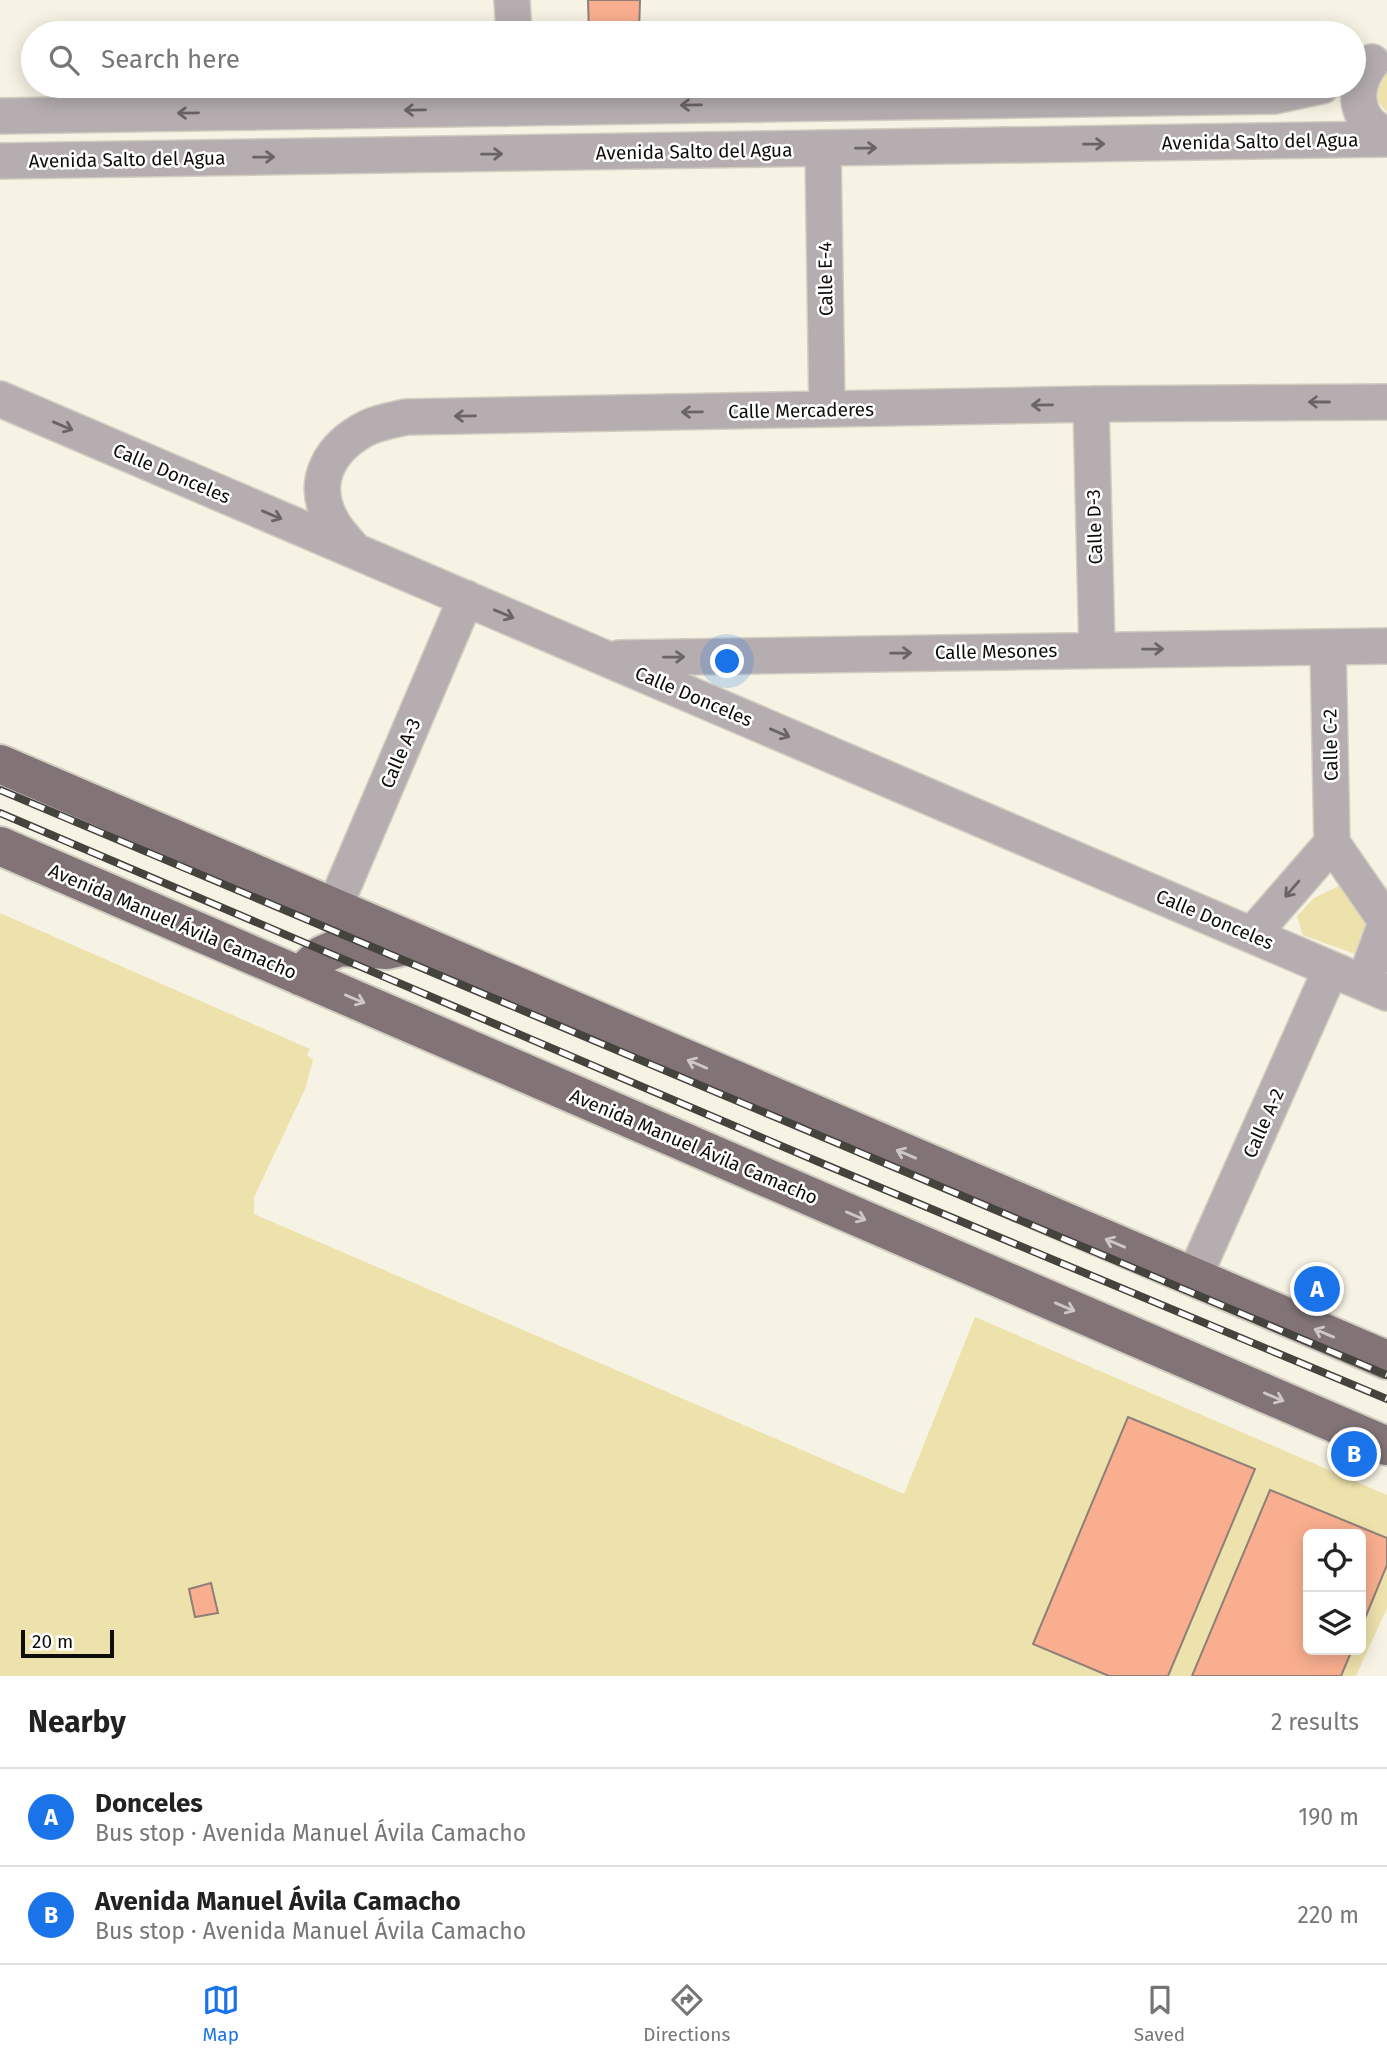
<!DOCTYPE html>
<meta charset="utf-8">
<style>
:root{--surface:#fff;--page:#f2f2f2;--text:#222;--muted:#767676;--line:#e0e0e0;--accent:#1a73e8}
body{margin:0;font-family:"Fira Sans",sans-serif;background:var(--page);color:var(--text)}
.controls{position:absolute;right:21px;bottom:21px;display:grid;overflow:hidden;border-radius:10px;box-shadow:0 4px 18px #0003}
.controls button{width:63px;height:63px;display:grid;place-items:center;padding:0;border:0;border-bottom:2px solid var(--line);background:var(--surface);color:var(--text);font:35px sans-serif}
.scale{position:absolute;left:21px;bottom:18px;width:93px;box-sizing:border-box;padding-left:7px;border:4px solid #0e0d08;border-top:0;font-size:19px;line-height:24px;white-space:nowrap;color:#0e0d08;-webkit-text-stroke:5px #fff;paint-order:stroke}
.you{position:absolute;left:728px;top:662px;width:24px;height:24px;margin:-18px;border:5px solid #fff;border-radius:50%;background:#1a73e8;box-shadow:0 0 0 10px #1a73e833}
.badge{display:grid;place-items:center;width:46px;height:46px;border-radius:50%;background:var(--accent);color:#fff;font-size:23px;font-weight:700}
.pin{position:absolute;translate:-50% -50%;border:4px solid #fff;box-shadow:0 2px 7px #0006}
.list{margin:0;padding:0;list-style:none}
h2{display:flex;justify-content:space-between;align-items:center;height:91px;margin:0;padding:0 28px;font-size:30px}
h2 small{font-size:23px;font-weight:400;color:var(--muted)}
.list li{display:grid;grid-template-columns:46px 1fr auto;gap:21px;align-items:center;box-sizing:border-box;height:98px;padding:0 28px;border-top:2px solid var(--line)}
.list b{display:block;font-size:26px;white-space:nowrap}
.list p{margin:0;font-size:23px;white-space:nowrap;color:var(--muted)}
.list em{font-size:23px;font-style:normal;color:var(--muted)}
.icon{flex:none;width:38px;height:38px;fill:none;stroke:currentColor;stroke-width:2;stroke-linecap:round;stroke-linejoin:round}
.map{position:relative;flex:none;width:1387px;height:1676px;overflow:hidden}
.search{position:absolute;background:var(--surface);box-shadow:0 4px 18px #0003;left:21px;right:21px;top:21px;height:77px;display:flex;align-items:center;gap:18px;box-sizing:border-box;padding:0 24px;border-radius:38px;color:var(--muted);font-size:26px}
.sheet{height:287px;background:var(--surface)}
nav{display:flex;justify-content:space-around;align-items:center;box-sizing:border-box;height:98px;border-top:2px solid var(--line);background:var(--surface);font-size:19px;color:var(--muted)}
nav a{display:grid;justify-items:center;gap:4px}
nav .on{color:var(--accent)}
.map>svg:first-child{display:block}
</style>
<div class="map">
<svg width="1387" height="1676" viewBox="0 0 1387 1676">
<rect width="100%" height="100%" fill="#f6f3e4"/>
<path fill="#ede1ac" fill-rule="evenodd" d="M1387 68V112L1373 96 1382 71Z
M1339 886 1353 903 1370 910 1368 949 1355 954 1303 935 1297 916 1314 898Z
M0 913 310 1049 307 1055 313 1060 305 1089 254 1197V1214L904 1494 975 1317 1387 1495V1608L1356 1676H0ZM1308 1534H1361V1650H1308Z"/>
<path fill="#f9af8f" stroke="#8e7f79" stroke-width="2" d="M588 0H640L639 33H589Z
M1128 1417 1255 1469 1168 1676H1109L1033 1644Z
M1270 1490 1387 1538V1565L1361 1628V1534H1308V1650H1352L1341 1676H1192Z
M211 1583 218 1613 195 1617 189 1589Z"/>
<g fill="none" stroke-linecap="round" stroke-linejoin="round">
<defs>
<path id="street" d="M512 0 514 33
M1372 62C1351 88 1354 122 1387 135
M0 116 1275 96 1322 86
M823 149 827 409
M0 161 1387 139
M0 399 1387 993
M1091 404 1097 649
M354 550C347 541 336 531 331 520 309 480 332 445 369 427 380 422 394 420 406 417L1091 404 1387 402
M1328 647 1332 843 1386 921
M619 658 1387 646
M334 908 466 598
M1252 935 1332 843
M1364 983 1387 920
M1194 1277 1331 969"/>
<path id="primary" d="M0 764 1387 1360
M0 846 1387 1446
M300 976 322 955 340 947 387 950 410 945"/>
</defs>
<use href="#street" stroke="#d1cec1" stroke-width="38"/>
<use href="#primary" stroke="#d1cec1" stroke-width="42"/>
<use href="#street" stroke="#b5adaf" stroke-width="35"/>
<use href="#primary" stroke="#817376" stroke-width="38"/>
<defs>
<path id="rail" d="M0 790 1387 1375
M0 813 826 1165 1387 1399"/>
</defs>
<use href="#rail" stroke="#44433c" stroke-width="8"/>
<use href="#rail" stroke="#fff" stroke-width="5" stroke-dasharray="16" stroke-linecap="butt"/>
</g>
<defs><path id="oneway-shaft" d="M-6 0H5M1.5-3L5.5 0L1.5 3" fill="none" stroke-width="1.6" stroke-linecap="round" stroke-linejoin="round" transform="scale(1.75)"/></defs>
<g stroke="#6a6564">
<use href="#oneway-shaft" transform="translate(691 105) rotate(179)"/>
<use href="#oneway-shaft" transform="translate(415 110) rotate(179)"/>
<use href="#oneway-shaft" transform="translate(188 113) rotate(179)"/>
<use href="#oneway-shaft" transform="translate(1094 144) rotate(-1)"/>
<use href="#oneway-shaft" transform="translate(866 148) rotate(-1)"/>
<use href="#oneway-shaft" transform="translate(492 154) rotate(-1)"/>
<use href="#oneway-shaft" transform="translate(264 157) rotate(-1)"/>
<use href="#oneway-shaft" transform="translate(1319 402) rotate(180)"/>
<use href="#oneway-shaft" transform="translate(1042 405) rotate(179)"/>
<use href="#oneway-shaft" transform="translate(692 412) rotate(179)"/>
<use href="#oneway-shaft" transform="translate(465 416) rotate(179)"/>
<use href="#oneway-shaft" transform="translate(63 426) rotate(23)"/>
<use href="#oneway-shaft" transform="translate(272 515) rotate(23)"/>
<use href="#oneway-shaft" transform="translate(504 614) rotate(23)"/>
<use href="#oneway-shaft" transform="translate(1153 649) rotate(-1)"/>
<use href="#oneway-shaft" transform="translate(901 653) rotate(-1)"/>
<use href="#oneway-shaft" transform="translate(674 657) rotate(-1)"/>
<use href="#oneway-shaft" transform="translate(780 733) rotate(23)"/>
<use href="#oneway-shaft" transform="translate(1292 889) rotate(131)"/>
</g>
<g stroke="#cdc7c8">
<use href="#oneway-shaft" transform="translate(355 999) rotate(23)"/>
<use href="#oneway-shaft" transform="translate(697 1064) rotate(-157)"/>
<use href="#oneway-shaft" transform="translate(906 1154) rotate(-157)"/>
<use href="#oneway-shaft" transform="translate(856 1216) rotate(23)"/>
<use href="#oneway-shaft" transform="translate(1115 1243) rotate(-157)"/>
<use href="#oneway-shaft" transform="translate(1065 1307) rotate(23)"/>
<use href="#oneway-shaft" transform="translate(1324 1333) rotate(-157)"/>
<use href="#oneway-shaft" transform="translate(1274 1397) rotate(23)"/>
</g>
<g text-anchor="middle" stroke-width="5" stroke-linejoin="round" paint-order="stroke">
<g font-size="19" fill="#0e0d08" stroke="#fff">
<text transform="translate(1260 141) rotate(-1)" y="7">Avenida Salto del Agua</text>
<text transform="translate(694 151) rotate(-1)" y="7">Avenida Salto del Agua</text>
<text transform="translate(127 159) rotate(-1)" y="7">Avenida Salto del Agua</text>
<text transform="translate(825 279) rotate(-91)" y="7">Calle E-4</text>
<text transform="translate(801 410) rotate(-1)" y="7">Calle Mercaderes</text>
<text transform="translate(172 473) rotate(23)" y="7">Calle Donceles</text>
<text transform="translate(1094 527) rotate(-92)" y="7">Calle D-3</text>
<text transform="translate(996 651) rotate(-1)" y="7">Calle Mesones</text>
<text transform="translate(694 696) rotate(23)" y="7">Calle Donceles</text>
<text transform="translate(1330 745) rotate(-91)" y="7">Calle C-2</text>
<text transform="translate(400 753) rotate(-67)" y="7">Calle A-3</text>
<text transform="translate(1215 919) rotate(23)" y="7">Calle Donceles</text>
<text transform="translate(173 921) rotate(23)" y="7">Avenida Manuel Ávila Camacho</text>
<text transform="translate(1263 1123) rotate(-66)" y="7">Calle A-2</text>
<text transform="translate(694 1146) rotate(23)" y="7">Avenida Manuel Ávila Camacho</text>
</g>
</g>
</svg>
<div class="controls">
<button><svg class="icon" aria-label="locate" viewBox="0 0 24 24"><circle cx="12" cy="12" r="6"/><path d="M12 2v4M12 18v4M2 12h4M18 12h4"/></svg></button>
<button><svg class="icon" aria-label="layers" viewBox="0 0 24 24"><path d="M12 4l9 5-9 5-9-5zM3 14l9 5 9-5"/></svg></button>
</div>
<div class="scale">20 m</div>
<div class="you"></div>
<div class="pin badge" style="left:1317px;top:1289px">A</div>
<div class="pin badge" style="left:1354px;top:1454px">B</div>
<div class="search"><svg class="icon" aria-label="search" viewBox="0 0 24 24"><circle cx="10" cy="10" r="6"/><path d="M15 15l6 6"/></svg>Search here</div>
</div>
<section class="sheet">
<h2>Nearby<small>2 results</small></h2>
<ul class="list">
<li><span class="badge">A</span><div><b>Donceles</b><p>Bus stop · Avenida Manuel Ávila Camacho</p></div><em>190 m</em></li>
<li><span class="badge">B</span><div><b>Avenida Manuel Ávila Camacho</b><p>Bus stop · Avenida Manuel Ávila Camacho</p></div><em>220 m</em></li>
</ul>
</section>
<nav>
<a class="on"><svg class="icon" aria-label="map" viewBox="0 0 24 24"><path d="M3 6l6-2 6 2 6-2v14l-6 2-6-2-6 2zM9 4v14M15 6v14"/></svg>Map</a>
<a><svg class="icon" aria-label="directions" viewBox="0 0 24 24"><path d="M12 3l9 9-9 9-9-9zM9 14v-3h6M13 9l2 2-2 2"/></svg>Directions</a>
<a><svg class="icon" aria-label="saved" viewBox="0 0 24 24"><path d="M7 4h10v16l-5-4-5 4z"/></svg>Saved</a>
</nav>
